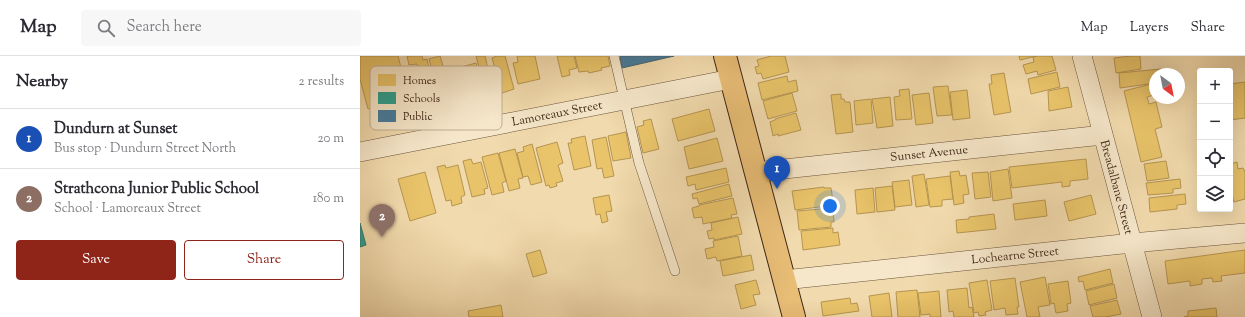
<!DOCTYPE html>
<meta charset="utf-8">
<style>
:root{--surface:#fff;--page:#f7f7f7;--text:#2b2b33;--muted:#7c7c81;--line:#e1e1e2;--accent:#8f2418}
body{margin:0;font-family:"Sorts Mill Goudy",serif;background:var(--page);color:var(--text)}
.controls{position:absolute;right:12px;top:12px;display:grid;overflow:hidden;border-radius:4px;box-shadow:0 4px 16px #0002}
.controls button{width:36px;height:36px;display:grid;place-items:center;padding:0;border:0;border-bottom:1px solid var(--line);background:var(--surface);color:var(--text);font:20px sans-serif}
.compass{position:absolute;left:789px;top:12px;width:36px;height:36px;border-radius:50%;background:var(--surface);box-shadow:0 4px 16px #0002;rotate:148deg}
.you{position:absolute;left:470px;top:150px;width:14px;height:14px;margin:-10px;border:3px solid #fff;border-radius:50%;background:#1a73e8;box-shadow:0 0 0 6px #1a73e833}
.badge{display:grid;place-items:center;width:26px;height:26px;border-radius:50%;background:var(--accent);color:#fff;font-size:13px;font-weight:700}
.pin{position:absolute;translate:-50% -33px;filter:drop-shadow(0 1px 2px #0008)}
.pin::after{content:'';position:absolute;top:21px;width:14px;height:12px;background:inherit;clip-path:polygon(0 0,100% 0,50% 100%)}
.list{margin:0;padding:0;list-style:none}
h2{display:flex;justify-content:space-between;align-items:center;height:52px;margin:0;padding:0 16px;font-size:17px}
h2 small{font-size:13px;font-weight:400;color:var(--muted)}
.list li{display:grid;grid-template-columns:26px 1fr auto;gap:12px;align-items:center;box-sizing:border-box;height:60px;padding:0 16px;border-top:1px solid var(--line)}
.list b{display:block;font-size:15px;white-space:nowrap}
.list p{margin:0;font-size:13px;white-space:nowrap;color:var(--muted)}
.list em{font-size:13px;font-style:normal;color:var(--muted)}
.actions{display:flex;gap:8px;padding:12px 16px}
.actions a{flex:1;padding:9px 0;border:1px solid var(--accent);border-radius:4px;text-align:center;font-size:14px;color:var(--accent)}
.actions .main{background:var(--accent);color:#fff}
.icon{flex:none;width:22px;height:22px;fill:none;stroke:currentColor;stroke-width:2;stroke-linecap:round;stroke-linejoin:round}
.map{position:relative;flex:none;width:885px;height:261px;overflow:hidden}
header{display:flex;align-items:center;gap:24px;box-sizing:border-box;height:56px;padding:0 20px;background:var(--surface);border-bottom:1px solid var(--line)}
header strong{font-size:19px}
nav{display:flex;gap:22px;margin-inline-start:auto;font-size:14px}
.search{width:280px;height:36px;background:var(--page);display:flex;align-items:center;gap:10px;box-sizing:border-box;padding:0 14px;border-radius:4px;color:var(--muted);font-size:15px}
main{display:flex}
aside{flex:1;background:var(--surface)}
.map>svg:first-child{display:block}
</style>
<header>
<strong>Map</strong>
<div class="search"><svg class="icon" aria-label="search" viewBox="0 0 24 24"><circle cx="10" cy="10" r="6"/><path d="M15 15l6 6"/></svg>Search here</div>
<nav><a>Map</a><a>Layers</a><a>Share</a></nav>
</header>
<main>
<aside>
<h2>Nearby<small>2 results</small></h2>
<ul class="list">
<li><span class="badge" style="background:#1a4fb4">1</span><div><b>Dundurn at Sunset</b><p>Bus stop · Dundurn Street North</p></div><em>20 m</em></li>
<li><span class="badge" style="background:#8d6e63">2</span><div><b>Strathcona Junior Public School</b><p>School · Lamoreaux Street</p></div><em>180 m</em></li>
</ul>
<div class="actions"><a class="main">Save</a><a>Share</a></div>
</aside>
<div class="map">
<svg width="885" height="261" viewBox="0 0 885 261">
<rect width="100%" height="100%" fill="#f1daad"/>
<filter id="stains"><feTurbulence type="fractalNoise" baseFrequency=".005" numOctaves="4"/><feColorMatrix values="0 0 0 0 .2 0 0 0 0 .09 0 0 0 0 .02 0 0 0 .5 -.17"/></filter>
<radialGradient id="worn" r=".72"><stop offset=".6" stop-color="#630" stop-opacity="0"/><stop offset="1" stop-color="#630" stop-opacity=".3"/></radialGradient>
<path fill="#e9c46a" stroke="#b69551" d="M0 0H38L49 43 8 53 0 23Z
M47 0H62L63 4 67 3 75 43 61 46 55 18H59L57 8 49 9Z
M80 0 95 50 88 52 86 47 78 50 72 26 75 25 69 3Z
M116 0H125L128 13H131L137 31 125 34Z
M137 0H145L154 33 142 37 132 2Z
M157 0H175L180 23 158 28 153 7 158 6Z
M197 0H214L217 12 209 14 210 19 202 21Z
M215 0H248L250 10 241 12 242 14 229 17 228 15 219 16Z
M411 0H425L429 16 403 23 401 17 397 18 395 11 399 10 397 4Z
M659 0H676L660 4Z
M678 0H692L696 14 678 19 677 15 666 18 663 9 674 6 673 1Z
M771 0H780L781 13 756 17 754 2Z
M116 7 126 41 110 45 101 11Z
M801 13 802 18H795V27L760 32 759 17Z
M697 16 700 31 671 38 668 23Z
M644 17 651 56 634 59 629 28H632L631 19Z
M427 20 428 26 436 24 438 35 402 44 398 27Z
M885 26V62L870 64V28Z
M791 28 794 39 787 41 789 48 796 46 802 71 795 73 802 101 781 106 764 35Z
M588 30 592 59 577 60 573 31Z
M708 31 712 51 689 55 688 35Z
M549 33 552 63 536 64 534 41 540 40 539 34Z
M607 34 610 62 593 64 590 36Z
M432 37 437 55 408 63 403 45Z
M569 37 573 67 556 69 552 39Z
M481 38V43H484L485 46H490L493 76 476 78 471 39Z
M530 41 533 70 517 72 512 43Z
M511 43 513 67 496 69 494 45Z
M349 53 355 75 318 85 312 63Z
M436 57 441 74 418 80V78L413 80 410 66 415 64V63Z
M291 63 299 93 283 97 277 71 284 69 283 65Z
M266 76 271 102 253 105 248 80Z
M225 80 231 110 214 114 208 87H212L211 83Z
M246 81 254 120 244 122 242 112 237 113 232 84Z
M357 82 363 105 329 113 324 91Z
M197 86 203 107 198 109 203 125 196 127 197 130 190 132 189 129 186 130 176 92Z
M172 88 182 126 171 129 168 120 163 121 157 97 164 95 163 91Z
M155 93 163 122 158 123 160 132 149 135 139 97Z
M138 97 146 125 142 127 144 136 132 139 122 101Z
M111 103 113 108 121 106 128 132 124 133 125 138 112 141 103 105Z
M726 103 728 123 710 125V130L702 131V126L652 132 649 111Z
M806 105 809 122 787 125 784 108Z
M877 106 878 113 883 112 885 116V143L874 146 870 132V108Z
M85 109 86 112 98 109 105 139 101 141 102 147 92 150 91 144 86 145 77 111Z
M366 112 369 126 336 134 335 128 328 130 326 121Z
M648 113 652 142 633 145 630 116Z
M599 115 600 120 606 119 609 138 603 139 604 147 594 149 590 116Z
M65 116 76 157 50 165 38 123Z
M628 116 631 141 615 143 612 117Z
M564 118 569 149 556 151 552 120Z
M590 120 593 143 582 144V150L570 151 566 123Z
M820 123 821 132 813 133V137L788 139 786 127Z
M549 124 552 149 535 151 532 126Z
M369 128 372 140 339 148 337 142 333 143 332 138Z
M532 130 535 154 517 156 515 132Z
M464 131V132H471L473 145 466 146 467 150 435 154 432 135Z
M513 132 515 156 497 158 495 134Z
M825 138 826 148 817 149V153L790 156 789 142Z
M249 139 252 155 246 156 248 165 242 167 240 158 236 159 233 142Z
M731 139 736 158 709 165 704 146Z
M373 142 377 158 371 159 372 162 343 168 342 161 334 162 332 152 339 150V149Z
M685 144 687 160 655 164 653 148Z
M473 152 474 166H471V171L439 174 437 155Z
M634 158 636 173 597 177 596 164 609 163V161Z
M378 161 382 178 354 184V182L349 183 347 175 352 174 351 167Z
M473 172V177L478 176 480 189 443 194 441 175Z
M378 180 382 200 357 205 356 201 347 203 345 193 354 191 353 185Z
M180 194 187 217 173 221 166 198Z
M885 194V217L861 220 862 225 853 226 852 222 842 223V228L830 230V225L808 228 805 205Z
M391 199 394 214 363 220 360 205Z
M750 213 753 227 725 234 723 225 719 226 718 221Z
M685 221 690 249 678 251 680 261H667L660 226Z
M655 222 659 251H657L658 258 646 259 645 252 634 254 630 225Z
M396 224 400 238 393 239 396 249 381 253 375 229Z
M627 224 632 254 625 256 626 259 619 260 618 256 614 257 609 227Z
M708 225 711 247 707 248 708 255 696 257 694 247 691 248 688 228Z
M754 228 757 242 729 249 726 235Z
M607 232 609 252 612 251 614 261H594L593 255 589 256 587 234Z
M557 234 560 261H538L536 236Z
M579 235 581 261H570V258L561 259 558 237Z
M529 237 532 261H512L509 240Z
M490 242 491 248 497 247 499 255 463 260 461 246Z
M757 244 761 258 746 261H733L730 250Z
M141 249 143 261H109L108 255Z
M856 252 857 261H824L828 260V255Z"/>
<path fill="#2a9d8f" stroke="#307a6b" d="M0 167 6 189 0 191Z"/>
<path fill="#457b9d" stroke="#436274" d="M260 0H314L262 12Z"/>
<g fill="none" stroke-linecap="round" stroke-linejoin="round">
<defs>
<path id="service" d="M254 0 279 107 315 215"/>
<path id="minor" d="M722 0 792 261
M0 96 371 23
M396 116 743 79
M424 224 772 187 885 177"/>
<path id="primary" d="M365 0 434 261"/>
</defs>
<use href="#service" stroke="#6c543c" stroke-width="10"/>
<use href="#minor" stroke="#6c543c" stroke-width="20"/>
<use href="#primary" stroke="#3f2716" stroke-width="24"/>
<use href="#service" stroke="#f6e7ca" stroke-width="9"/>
<use href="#minor" stroke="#f6e7ca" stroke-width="19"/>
<use href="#primary" stroke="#e8bd76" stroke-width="22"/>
</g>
<g text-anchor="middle" stroke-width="4" stroke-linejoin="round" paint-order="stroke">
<g font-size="12" fill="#3f2716" stroke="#f6e7ca">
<text transform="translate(197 57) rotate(-11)" y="4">Lamoreaux Street</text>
<text transform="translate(569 97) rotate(-6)" y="4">Sunset Avenue</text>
<text transform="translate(757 131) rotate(75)" y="4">Breadalbane Street</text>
<text transform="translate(655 199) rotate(-6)" y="4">Lochearne Street</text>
</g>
</g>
<rect x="10" y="10" width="132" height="64" rx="6" fill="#f6e7ca" stroke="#bfad94" stroke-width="1"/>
<rect x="18" y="18" width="18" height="12" fill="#e9c46a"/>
<rect x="18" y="36" width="18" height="12" fill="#2a9d8f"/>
<rect x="18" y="54" width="18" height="12" fill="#457b9d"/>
<g font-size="11" fill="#3f2716">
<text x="43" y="28">Homes</text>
<text x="43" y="46">Schools</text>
<text x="43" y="64">Public</text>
</g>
<rect width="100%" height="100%" filter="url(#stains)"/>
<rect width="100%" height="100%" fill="url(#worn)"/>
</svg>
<div class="controls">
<button>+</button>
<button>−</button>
<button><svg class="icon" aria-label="locate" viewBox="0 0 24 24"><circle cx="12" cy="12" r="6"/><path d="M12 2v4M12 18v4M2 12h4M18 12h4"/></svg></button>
<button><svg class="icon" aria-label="layers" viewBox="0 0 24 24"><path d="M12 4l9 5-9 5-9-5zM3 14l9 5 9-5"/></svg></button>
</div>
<svg class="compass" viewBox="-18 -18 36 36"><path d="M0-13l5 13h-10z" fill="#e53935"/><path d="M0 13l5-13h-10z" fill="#7c7c81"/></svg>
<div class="you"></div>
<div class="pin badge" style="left:417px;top:133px;background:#1a4fb4">1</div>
<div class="pin badge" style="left:22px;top:181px;background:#8d6e63">2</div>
</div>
</main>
